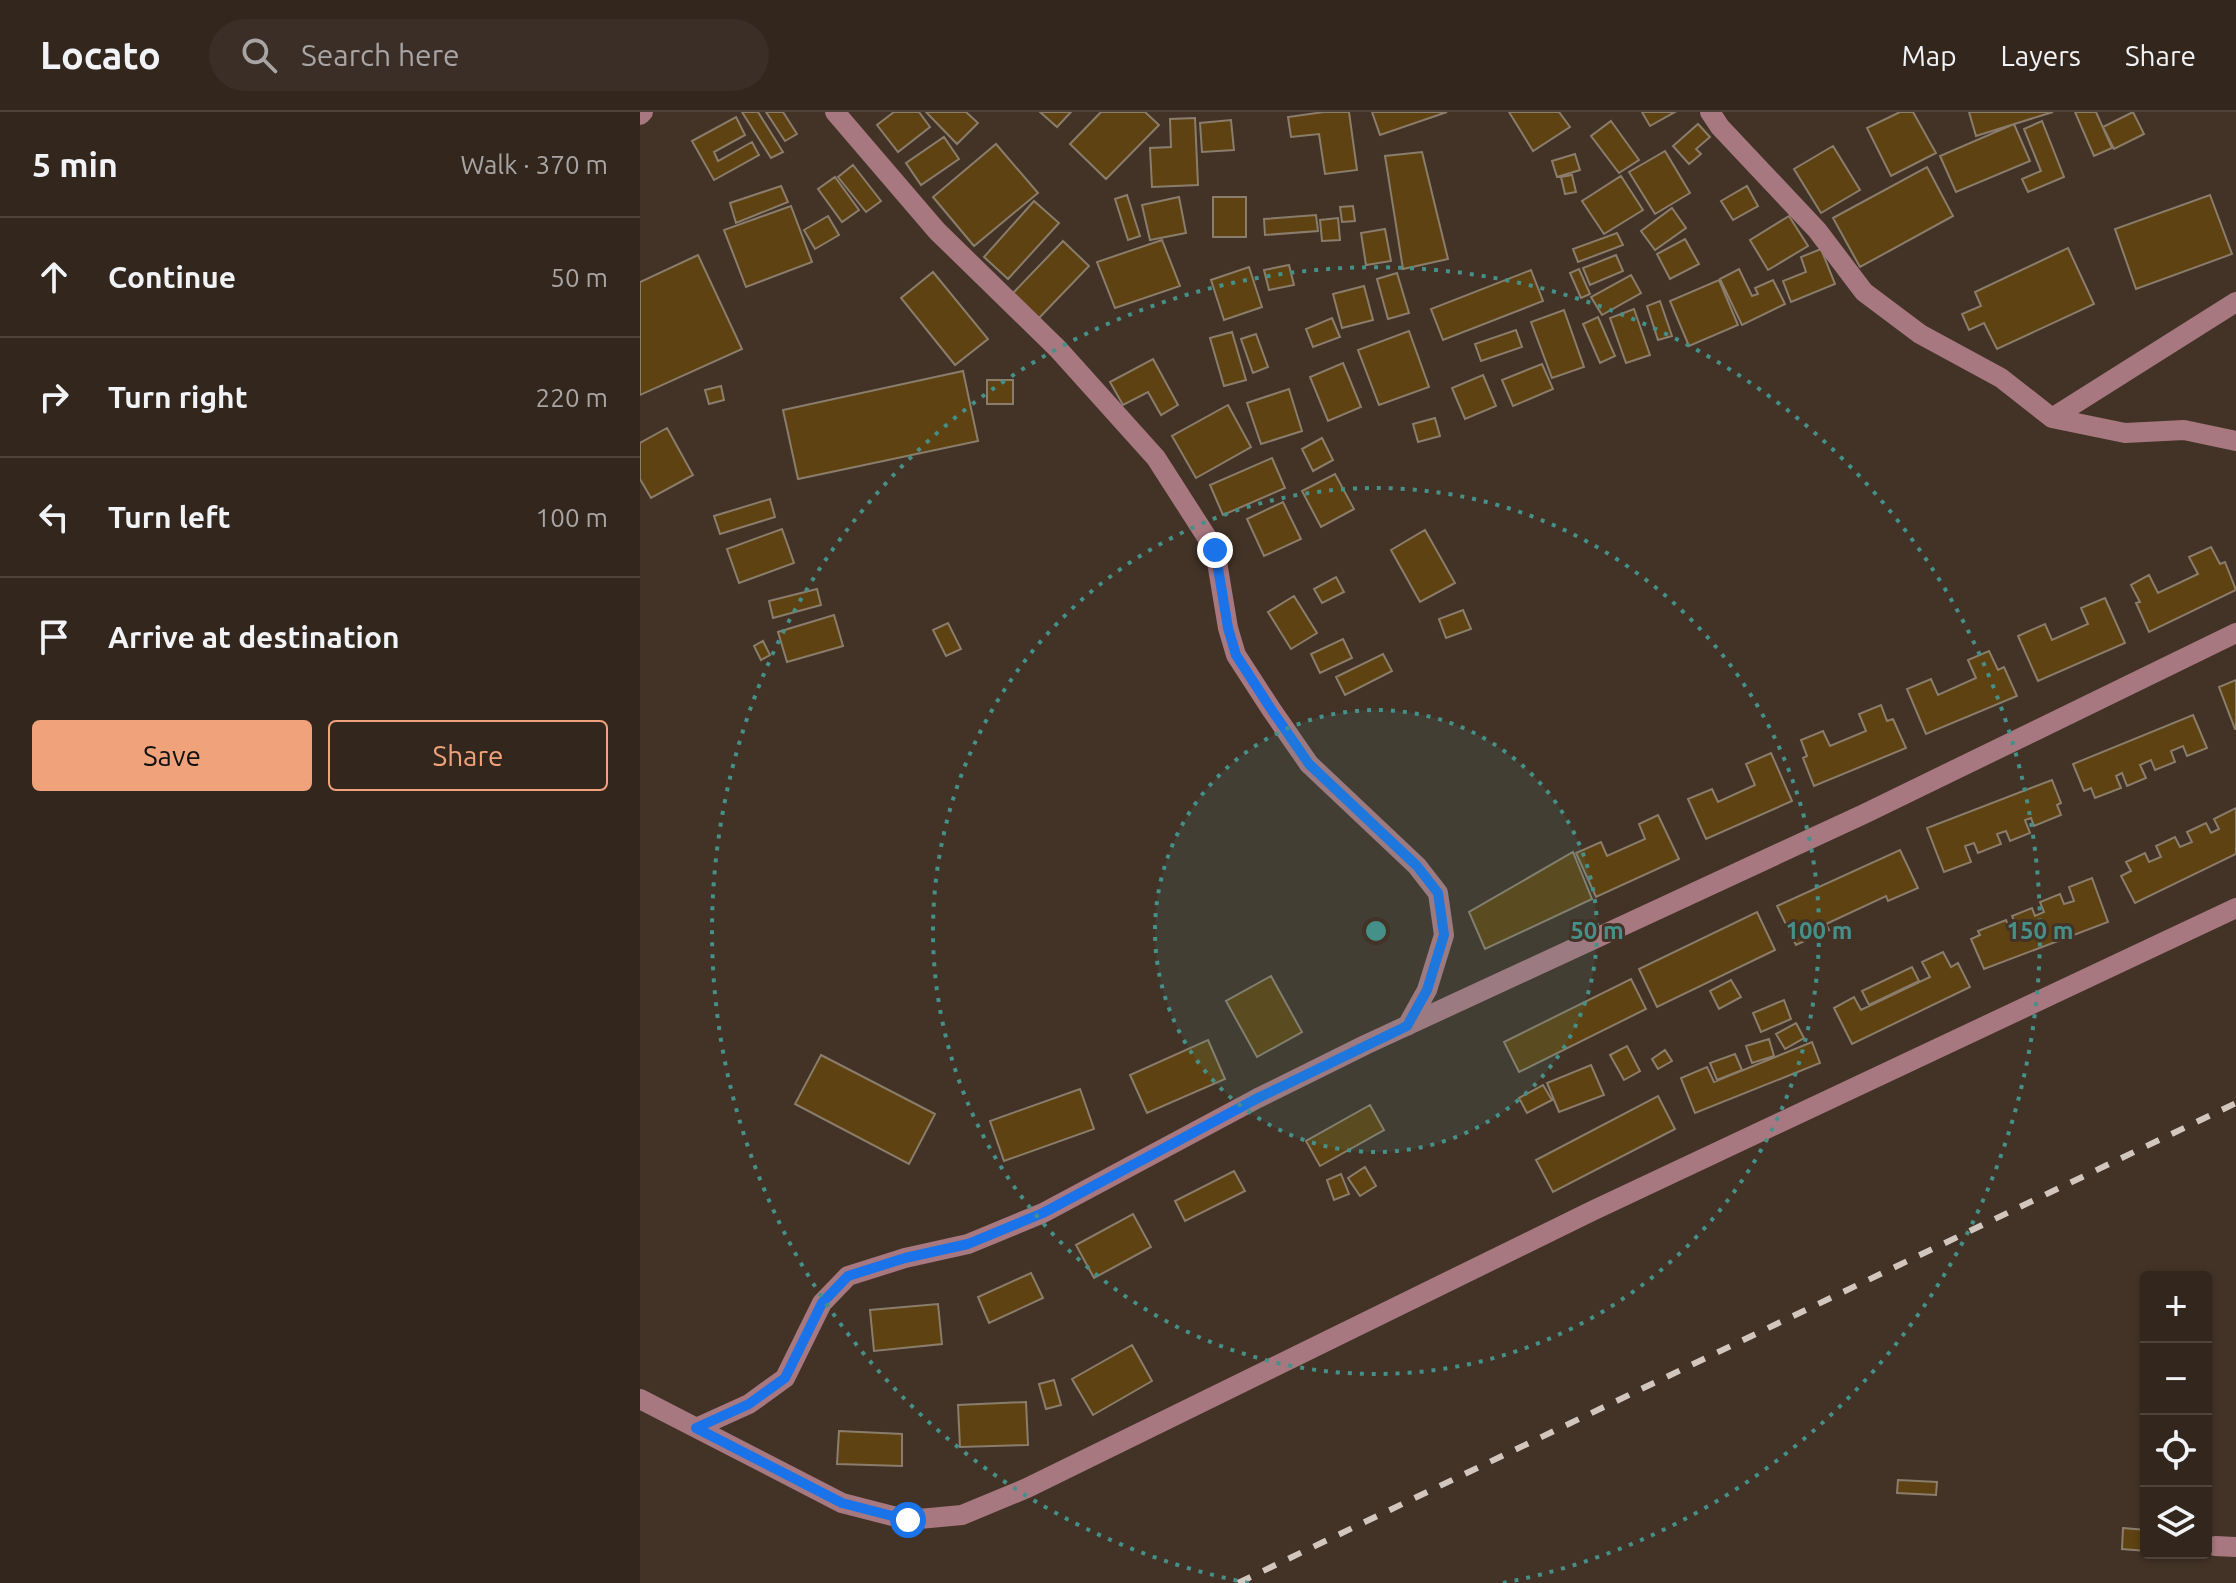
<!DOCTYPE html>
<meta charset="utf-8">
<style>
:root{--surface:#32261d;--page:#3a2e26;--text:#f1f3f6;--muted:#a8a5a4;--line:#4d433b;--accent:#f0a27a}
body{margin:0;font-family:Ubuntu,sans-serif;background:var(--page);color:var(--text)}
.controls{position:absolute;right:24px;bottom:24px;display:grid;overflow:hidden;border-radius:8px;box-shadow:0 2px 6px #0004}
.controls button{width:72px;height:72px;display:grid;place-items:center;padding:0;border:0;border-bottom:2px solid var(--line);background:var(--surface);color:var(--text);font:40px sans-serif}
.stop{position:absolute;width:24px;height:24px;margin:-18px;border:6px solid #1a73e8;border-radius:50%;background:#fff}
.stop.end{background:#1a73e8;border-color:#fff;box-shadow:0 2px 8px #0008}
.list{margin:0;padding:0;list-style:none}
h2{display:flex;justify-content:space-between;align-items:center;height:104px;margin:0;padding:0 32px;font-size:34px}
h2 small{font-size:26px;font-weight:400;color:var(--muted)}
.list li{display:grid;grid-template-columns:52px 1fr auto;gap:24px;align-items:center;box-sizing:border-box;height:120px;padding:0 32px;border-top:2px solid var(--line)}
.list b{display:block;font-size:30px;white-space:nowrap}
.list em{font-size:26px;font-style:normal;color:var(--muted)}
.actions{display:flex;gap:16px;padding:24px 32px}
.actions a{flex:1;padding:18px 0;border:2px solid var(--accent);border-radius:8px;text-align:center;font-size:28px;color:var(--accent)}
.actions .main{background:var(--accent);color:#111}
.icon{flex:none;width:44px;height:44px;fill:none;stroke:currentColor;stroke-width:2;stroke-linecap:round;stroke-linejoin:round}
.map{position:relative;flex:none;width:1596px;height:1471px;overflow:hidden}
header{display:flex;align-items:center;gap:48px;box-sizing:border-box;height:112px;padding:0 40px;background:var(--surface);border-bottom:2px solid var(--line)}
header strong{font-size:38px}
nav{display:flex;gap:44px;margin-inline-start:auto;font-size:28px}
.search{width:560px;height:72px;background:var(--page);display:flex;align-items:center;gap:20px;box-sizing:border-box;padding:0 28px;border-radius:44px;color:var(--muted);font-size:30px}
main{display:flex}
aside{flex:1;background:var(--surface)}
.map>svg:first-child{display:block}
</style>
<header>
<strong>Locato</strong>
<div class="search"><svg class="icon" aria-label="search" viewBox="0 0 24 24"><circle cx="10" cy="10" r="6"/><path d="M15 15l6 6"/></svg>Search here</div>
<nav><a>Map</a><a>Layers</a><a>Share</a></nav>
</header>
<main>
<aside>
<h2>5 min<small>Walk · 370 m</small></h2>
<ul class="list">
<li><svg class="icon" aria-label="ahead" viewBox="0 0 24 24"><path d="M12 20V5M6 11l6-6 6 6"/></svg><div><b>Continue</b></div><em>50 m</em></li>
<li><svg class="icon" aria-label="right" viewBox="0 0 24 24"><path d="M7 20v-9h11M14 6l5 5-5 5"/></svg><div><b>Turn right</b></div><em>220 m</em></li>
<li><svg class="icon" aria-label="left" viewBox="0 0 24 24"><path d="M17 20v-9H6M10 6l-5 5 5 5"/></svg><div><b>Turn left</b></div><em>100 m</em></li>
<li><svg class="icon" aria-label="arrive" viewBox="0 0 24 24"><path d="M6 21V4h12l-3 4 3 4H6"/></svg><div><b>Arrive at destination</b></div></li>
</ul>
<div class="actions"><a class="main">Save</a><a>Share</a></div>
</aside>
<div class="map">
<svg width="1596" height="1471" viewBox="0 0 1596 1471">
<rect width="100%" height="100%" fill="#433327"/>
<path fill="#5e4212" stroke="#8a7d6b" stroke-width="2" d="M102 0H118L143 40 131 46Z
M126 0H143L157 22 145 29Z
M254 0H279L290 15 258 40 237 13Z
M286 0H326L338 11 317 32Z
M400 0H431L417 15Z
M461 0H505L519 13 466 67 430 32Z
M684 0H709L717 58 685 62 679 22 651 25 648 5Z
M732 0H807L740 23Z
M869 0H919L930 15 893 39Z
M1002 0H1035L1010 14Z
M1260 0H1273L1296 41 1251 64 1227 16Z
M1329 0H1413L1336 24Z
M1435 0H1456L1472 36 1454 44Z
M1493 0 1504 22 1474 37 1463 15Z
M96 5 105 23 74 40 78 49 112 30 119 43 74 68 52 29Z
M555 6 558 73 512 75 510 36 531 35 530 7Z
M591 8 594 38 562 40 560 11Z
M971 9 999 48 979 61 951 24Z
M1402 9 1424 65 1388 80 1382 67 1401 59 1384 17Z
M1058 12 1070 25 1056 37 1061 42 1049 52 1033 34Z
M1374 12 1390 49 1316 80 1300 44Z
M304 25 319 47 281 73 266 51Z
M356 32 398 81 334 134 293 85Z
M1193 34 1220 78 1181 101 1154 57Z
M1025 39 1050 81 1015 102 989 60Z
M782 40 808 147 763 157 745 44Z
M935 42 940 58 917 65 912 49Z
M213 53 241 89 226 100 198 65Z
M1287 55 1313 104 1220 155 1193 106Z
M932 63 936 80 925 82 921 65Z
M981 64 1003 98 964 122 942 89Z
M195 65 219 98 202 110 178 77Z
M141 74 148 90 96 111 90 91Z
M1107 74 1118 94 1093 108 1081 89Z
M487 83 500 124 488 128 475 87Z
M1570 83 1592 142 1496 177 1475 117Z
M539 85 546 121 510 128 502 93Z
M573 85H606V125H573Z
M394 89 419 111 368 167 344 145Z
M151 94 172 150 106 175 84 118Z
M713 94 715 109 702 110 700 95Z
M1032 96 1046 116 1015 138 1001 119Z
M676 103 678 119 625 123 624 107Z
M188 104 199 123 175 137 164 118Z
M1149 104 1168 134 1128 158 1110 128Z
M698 106 700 128 682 129 680 108Z
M745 117 751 149 726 153 721 121Z
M977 121 983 133 938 150 933 137Z
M1045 127 1059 152 1030 167 1017 142Z
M522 128 540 174 475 196 457 150Z
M423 129 449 154 399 206 373 181Z
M1428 136 1454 192 1357 237 1344 211 1329 218 1322 202 1341 194 1335 180Z
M1181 137 1195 172 1151 190 1143 169 1166 160 1161 145Z
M58 143 102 237 0 283V170Z
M976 143 983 159 950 173 943 156Z
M649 153 654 173 629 178 624 158Z
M609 155 622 195 584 208 571 168Z
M939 157 950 182 941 186 930 161Z
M1099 157 1112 184 1118 182 1115 176 1133 168 1145 192 1102 213 1080 167Z
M891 158 903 189 803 228 791 197Z
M293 160 348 227 315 253 261 186Z
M757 161 769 201 748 207 737 167Z
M991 163 1001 181 962 203 951 185Z
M1079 168 1098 213 1049 234 1030 189Z
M724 174 733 208 702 216 693 182Z
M1020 189 1032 224 1018 228 1007 194Z
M994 197 1010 243 986 251 970 206Z
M924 198 944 255 912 266 891 210Z
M958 205 975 244 960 251 943 212Z
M692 206 700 225 673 235 666 217Z
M876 218 882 235 841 249 835 232Z
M769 219 789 275 739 293 718 238Z
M592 220 606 268 584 274 570 226Z
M616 222 628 255 613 261 601 227Z
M513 247 538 293 521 303 508 280 483 293 470 270Z
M703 251 721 295 688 309 670 265Z
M902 252 913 277 873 294 862 268Z
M323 259 338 329 158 367 143 298Z
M843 263 856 294 825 307 812 276Z
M347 268H373V292H347Z
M81 274 84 288 69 292 65 278Z
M649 277 662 319 621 332 607 291Z
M588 293 611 335 556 366 532 324Z
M795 306 800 324 778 330 773 312Z
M27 316 53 363 11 386 0 367V331Z
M682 326 693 348 673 359 662 337Z
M632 346 645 376 583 403 570 373Z
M695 362 714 397 681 415 662 379Z
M130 387 135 405 80 422 74 404Z
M643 390 661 427 624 444 607 407Z
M142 417 154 451 99 471 87 437Z
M785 418 815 471 780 490 751 438Z
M1571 435 1580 452 1585 450 1596 478 1509 520 1496 491 1500 490 1491 473 1509 463 1518 481 1558 462 1549 445Z
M696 465 704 480 682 491 674 477Z
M177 477 181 493 133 506 129 489Z
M654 484 677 521 651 537 628 500Z
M1465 486 1485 531 1398 569 1378 524 1405 512 1412 528 1448 512 1441 496Z
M823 498 831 517 806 526 799 507Z
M194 503 203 534 147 550 138 520Z
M308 511 321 537 306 544 293 518Z
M703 527 712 546 680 561 671 542Z
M123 529 130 543 121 548 114 534Z
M1349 539 1358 558 1364 555 1377 584 1286 622 1267 577 1291 567 1298 583 1336 566 1328 548Z
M743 542 752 559 705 583 696 565Z
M1596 568V617H1595L1579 575Z
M1241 593 1247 609 1253 607 1266 636 1174 674 1163 646 1167 644 1161 628 1183 619 1190 634 1226 619 1219 602Z
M1553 603 1567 636 1547 644 1543 634 1531 639 1535 650 1515 658 1511 648 1500 653 1506 666 1487 674 1482 661 1476 664 1481 676 1455 686 1451 676 1444 679 1433 652Z
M1131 641 1152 689 1066 727 1048 687 1072 677 1078 690 1115 673 1106 652Z
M1412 668 1421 691 1417 693 1421 703 1394 714 1391 706 1385 708 1390 721 1370 729 1366 719 1357 722 1361 732 1338 741 1334 731 1325 734 1331 750 1304 760 1287 716Z
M1596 696V742L1495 791 1481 764 1491 759 1486 750 1505 741 1509 750 1521 745 1516 734 1535 725 1540 735 1552 730 1547 720 1566 711 1571 721 1579 717 1574 707Z
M1018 703 1039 747 956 785 936 741 961 730 967 744 1005 727 999 712Z
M1260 738 1278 776 1248 789 1246 784 1186 812 1189 818 1156 833 1137 794Z
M933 740 952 787 845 837 829 800Z
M1452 766 1468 810 1344 857 1331 827 1340 823 1338 819 1366 808 1368 813 1375 811 1372 804 1392 796 1395 804 1404 800 1400 790 1420 782 1424 792 1434 789 1429 775Z
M1117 800 1135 838 1017 895 999 857Z
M1303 840 1311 855 1318 851 1330 875 1212 932 1194 896 1214 885 1221 898 1290 865 1282 850Z
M1272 855 1279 869 1229 893 1222 879Z
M631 864 662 920 617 945 586 889Z
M991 867 1006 897 879 960 864 930Z
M1091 868 1101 885 1079 897 1070 879Z
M1144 888 1151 907 1121 920 1113 901Z
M1156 911 1164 926 1145 937 1136 922Z
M1129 927 1134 944 1112 951 1106 934Z
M568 928 585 967 507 1001 490 963Z
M1172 930 1180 951 1055 1001 1041 966 1067 955 1074 970Z
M987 934 1000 959 984 968 970 943Z
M1025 938 1032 949 1018 957 1012 947Z
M1095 942 1102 958 1077 968 1070 951Z
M181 943 295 1002 269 1052 155 992Z
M951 953 964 983 919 1000 907 971Z
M903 973 912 988 887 1001 879 986Z
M440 977 454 1017 364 1049 350 1009Z
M1018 984 1035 1017 913 1080 896 1048Z
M730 993 744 1018 680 1054 666 1029Z
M725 1055 736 1074 720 1084 708 1066Z
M594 1059 605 1079 545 1109 535 1089Z
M701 1062 709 1082 694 1088 687 1068Z
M493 1102 511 1135 454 1166 436 1133Z
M391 1161 403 1186 349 1211 338 1185Z
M298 1192 302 1232 234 1239 230 1198Z
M492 1233 512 1269 453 1303 432 1267Z
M414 1268 421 1293 406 1297 399 1272Z
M386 1290 388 1333 320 1335 318 1293Z
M199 1319 262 1322V1354L197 1352Z
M1258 1368 1297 1370 1296 1383 1257 1381Z
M1483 1416 1506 1418V1439L1482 1437Z"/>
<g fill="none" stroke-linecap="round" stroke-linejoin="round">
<path stroke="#a87880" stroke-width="20" d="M195 0 297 119 418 237 516 346 575 438 588 516 596 543 631 597 669 652 777 754 798 781 804 823 787 878 767 914
M1070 0 1080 15 1177 118 1224 180 1280 222 1361 266 1412 306 1485 321 1544 318 1596 329
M0 3 3 0
M1412 306 1596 190
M0 1287 202 1391 268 1408 322 1403 387 1376 952 1099 1596 796
M56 1316 109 1292 145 1266 182 1191 208 1164 265 1146 328 1132 403 1101 618 986 725 933 1224 702 1596 521
M1575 1434 1596 1435"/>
<path stroke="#d2c7bf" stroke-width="6" stroke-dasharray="14 14" stroke-linecap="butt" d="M598 1471 1596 991"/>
</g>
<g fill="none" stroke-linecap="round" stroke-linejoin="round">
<path stroke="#1a73e8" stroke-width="10" d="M268 1408 202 1391 56 1316 109 1292 145 1266 182 1191 208 1164 265 1146 328 1132 403 1101 618 986 767 914 787 878 804 823 798 781 777 754 669 652 631 597 596 543 588 516 575 438"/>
</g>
<circle cx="736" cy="819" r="221" fill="#459088" fill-opacity=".12"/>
<g fill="none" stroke="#459088" stroke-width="4" stroke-dasharray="4 8">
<circle cx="736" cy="819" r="221"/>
<circle cx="736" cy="819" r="443"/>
<path d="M609 1471A664 664 0 1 1 863 1471"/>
</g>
<circle cx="736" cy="819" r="12" fill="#459088" stroke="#433327" stroke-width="4"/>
<g font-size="24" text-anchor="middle" font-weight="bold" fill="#459088" stroke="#433327" stroke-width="6" stroke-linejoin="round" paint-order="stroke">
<text x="957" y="827">50 m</text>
<text x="1179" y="827">100 m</text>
<text x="1400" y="827">150 m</text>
</g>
</svg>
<div class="controls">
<button>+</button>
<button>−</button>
<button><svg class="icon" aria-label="locate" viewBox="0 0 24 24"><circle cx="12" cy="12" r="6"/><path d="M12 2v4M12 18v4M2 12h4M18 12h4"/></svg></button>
<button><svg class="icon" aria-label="layers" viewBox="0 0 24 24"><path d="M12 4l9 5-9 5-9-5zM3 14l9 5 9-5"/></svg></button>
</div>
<div class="stop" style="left:268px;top:1408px"></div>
<div class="stop end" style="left:575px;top:438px"></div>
</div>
</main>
